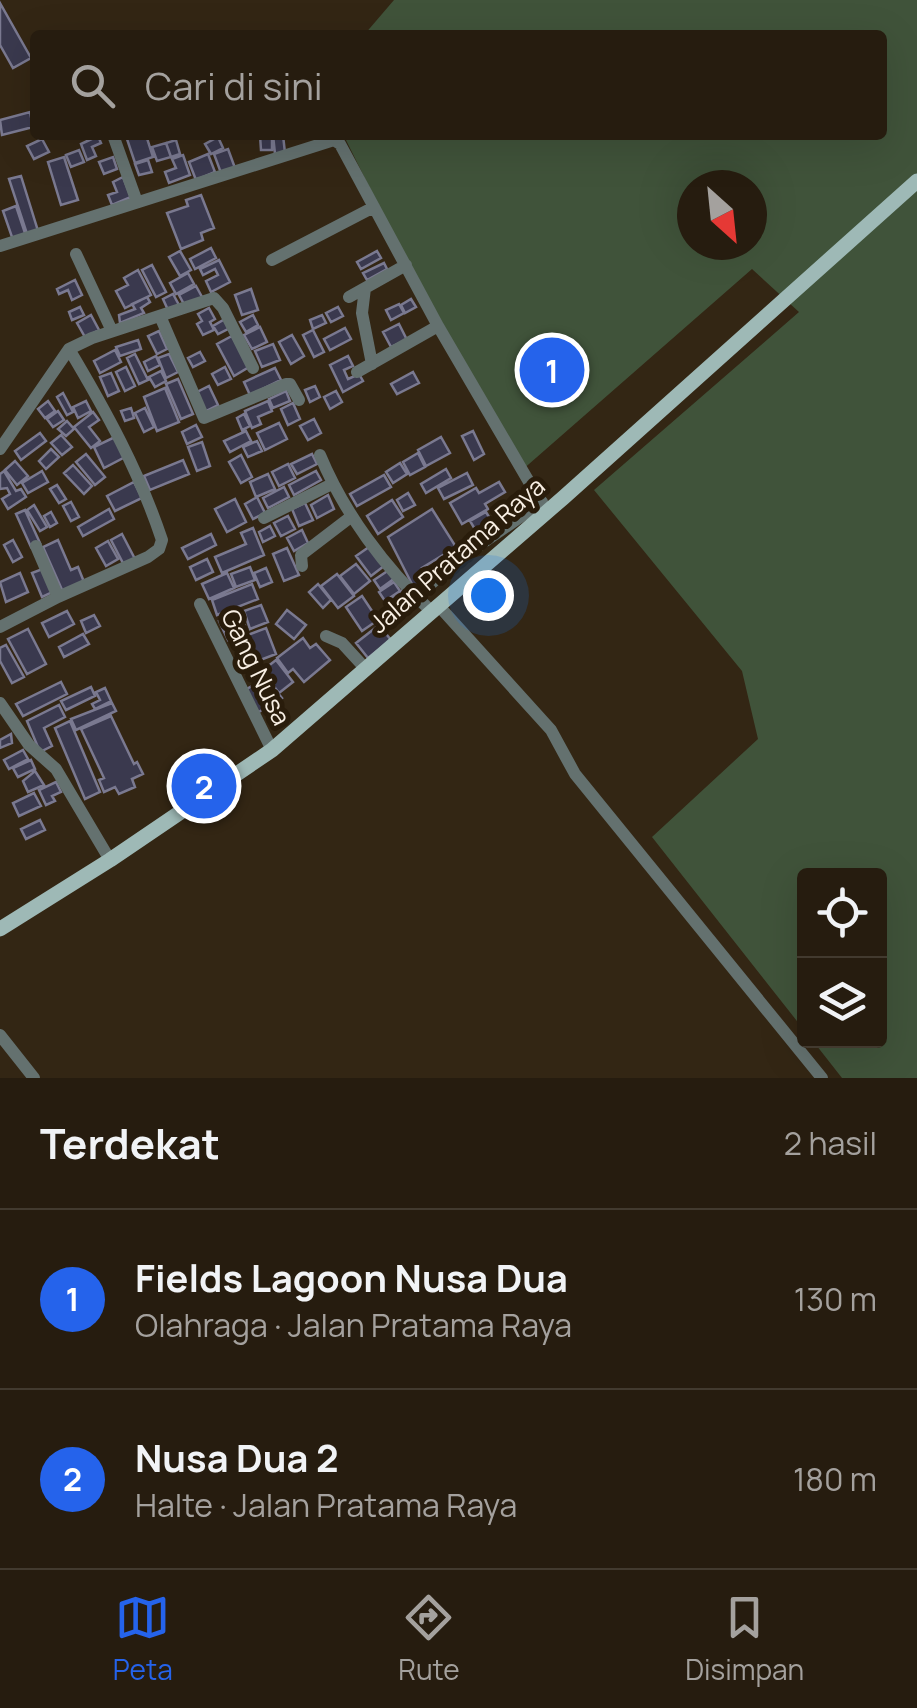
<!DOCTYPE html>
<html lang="id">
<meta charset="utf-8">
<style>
:root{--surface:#261c0f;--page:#32291d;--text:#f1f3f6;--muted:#a4a19e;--line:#423a2f;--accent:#2563eb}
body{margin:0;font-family:Manrope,sans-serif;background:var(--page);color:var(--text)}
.controls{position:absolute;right:30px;bottom:30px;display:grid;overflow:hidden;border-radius:10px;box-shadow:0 10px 40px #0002}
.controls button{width:90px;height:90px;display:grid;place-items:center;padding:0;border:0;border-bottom:2px solid var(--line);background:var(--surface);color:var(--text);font:50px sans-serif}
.compass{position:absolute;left:677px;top:170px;width:90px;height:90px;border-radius:50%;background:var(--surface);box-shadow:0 10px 40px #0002;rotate:153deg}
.you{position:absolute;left:488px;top:595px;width:35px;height:35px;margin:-25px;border:8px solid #fff;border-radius:50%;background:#1a73e8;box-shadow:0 0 0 15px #1a73e833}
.badge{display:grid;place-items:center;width:65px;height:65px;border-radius:50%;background:var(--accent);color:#fff;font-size:32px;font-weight:700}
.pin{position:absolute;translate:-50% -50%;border:5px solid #fff;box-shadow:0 2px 10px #0006}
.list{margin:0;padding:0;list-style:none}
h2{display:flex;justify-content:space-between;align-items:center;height:130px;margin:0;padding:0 40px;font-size:42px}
h2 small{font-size:32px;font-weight:400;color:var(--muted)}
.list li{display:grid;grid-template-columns:65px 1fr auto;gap:30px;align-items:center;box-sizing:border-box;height:180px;padding:0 40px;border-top:2px solid var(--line)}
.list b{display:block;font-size:38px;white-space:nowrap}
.list p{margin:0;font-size:32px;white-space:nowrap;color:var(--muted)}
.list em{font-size:32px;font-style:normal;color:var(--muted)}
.icon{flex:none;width:55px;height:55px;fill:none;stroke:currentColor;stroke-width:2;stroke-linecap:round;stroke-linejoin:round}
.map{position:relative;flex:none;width:917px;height:1078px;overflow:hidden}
.search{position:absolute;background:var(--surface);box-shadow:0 10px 40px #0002;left:30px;right:30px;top:30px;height:110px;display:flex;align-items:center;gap:25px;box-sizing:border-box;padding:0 35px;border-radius:10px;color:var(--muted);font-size:38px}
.sheet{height:490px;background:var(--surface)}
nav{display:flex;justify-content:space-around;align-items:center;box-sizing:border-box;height:140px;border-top:2px solid var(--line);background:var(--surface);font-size:28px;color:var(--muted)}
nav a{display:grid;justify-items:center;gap:5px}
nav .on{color:var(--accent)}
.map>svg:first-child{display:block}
</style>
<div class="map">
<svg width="917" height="1078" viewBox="0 0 917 1078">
<rect width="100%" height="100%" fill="#332614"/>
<path fill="#40533a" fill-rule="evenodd" d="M394 0H917V1078H842L813 1041 880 1040V876H804V1030L652 837 758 739 742 671 594 490 799 312 752 269 521 471 395 239 344 136 882 135V35H364ZM692 185H752V245H692Z"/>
<path fill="#3a394e" stroke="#7a7990" stroke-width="2.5" d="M0 3 31 58 13 68 0 45Z
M30 112 33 127 2 135 0 120Z
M140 135H146L153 157 135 163 127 139Z
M260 135H272V150H261Z
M273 135H283L285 153 275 154Z
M98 136 101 143 92 147 96 156 87 160 81 144Z
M218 137 223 148 211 154 205 144Z
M42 139 49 152 34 159 27 146Z
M176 140 180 154 171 157 166 143Z
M166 143 171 157 157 161 152 147Z
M228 149 235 168 221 173 214 154Z
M79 150 84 162 71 167 66 155Z
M208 154 215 172 196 180 189 162Z
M183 155 190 175 169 183 165 172 176 168 172 159Z
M64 157 78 200 61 205 48 162Z
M113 157 117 169 104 174 99 162Z
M148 160 152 172 139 175 135 164Z
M21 176 38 231 27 234 9 179Z
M123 177 131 197 112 205 108 195 117 192 113 182Z
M201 195 214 228 201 233 203 240 181 249 167 213 188 206 186 200Z
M16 206 26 236 13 240 3 211Z
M211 248 216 258 195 269 190 259Z
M180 251 191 270 180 276 169 257Z
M377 251 381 258 361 269 357 262Z
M219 260 230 282 211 292 206 281 218 275 215 269 203 275 200 269Z
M384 263 387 269 367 280 363 273Z
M152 265 166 292 156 297 142 270Z
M138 270 151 295 125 308 116 291 128 285 124 278Z
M188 273 194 284 176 294 170 283Z
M75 280 82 295 72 300 68 290 59 294 57 289Z
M196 286 202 297 185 306 179 295Z
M251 289 258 310 242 315 235 295Z
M173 294 179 305 168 310 163 299Z
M147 297 150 302 141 308 144 313 120 323 119 315 135 309 132 304Z
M411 299 416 307 405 313 401 305Z
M399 304 404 313 391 320 386 310Z
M80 307 84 315 72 320 69 312Z
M338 307 343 316 331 322 326 313Z
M209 308 215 319 210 322 214 330 203 335 197 324 202 321 198 314Z
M91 315 99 330 85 337 77 323Z
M253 315 258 325 246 332 240 322Z
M322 315 326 323 313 329 310 320Z
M225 319 230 328 218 334 213 326Z
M399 324 407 340 391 347 383 332Z
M260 327 267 342 252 349 244 335Z
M345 328 351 339 330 350 324 339Z
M313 330 324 352 314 357 303 335Z
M159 331 167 349 157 354 148 336Z
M292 335 304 356 291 364 279 342Z
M232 336 249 367 234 376 217 344Z
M138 340 141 349 120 356 116 347Z
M273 344 280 360 262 367 255 351Z
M115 350 121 362 100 373 94 361Z
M200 352 205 361 193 367 188 358Z
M135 354 148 380 139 384 127 358Z
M169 354 178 372 166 378 158 358Z
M156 356 160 365 148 371 144 362Z
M348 356 353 366 344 370 348 379 359 374 363 381 343 392 330 365Z
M126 367 135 386 125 391 116 372Z
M225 367 231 379 218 385 212 374Z
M275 368 281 380 250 395 244 382Z
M161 371 166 381 155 387 149 377Z
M413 372 419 383 397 394 391 384Z
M111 373 119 391 108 396 100 377Z
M178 379 193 414 181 419 166 384Z
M209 386 218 405 204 412 195 393Z
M315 386 320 397 310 402 305 390Z
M165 388 179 422 157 431 144 397Z
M286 391 290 401 273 408 269 399Z
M336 391 342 402 330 409 324 397Z
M63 393 73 412 67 415 57 397Z
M48 401 55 411 45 418 38 409Z
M86 401 91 411 78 418 73 407Z
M268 401 272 411 258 417 261 424 252 428 245 411Z
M293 403 300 419 288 425 281 409Z
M131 408 134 418 125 421 121 411Z
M145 408 154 427 144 432 135 413Z
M58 411 64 420 53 427 47 419Z
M93 412 99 420 89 427 100 441 91 448 74 427Z
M244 414 250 426 242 430 237 418Z
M314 419 321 433 308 440 300 426Z
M67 421 74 429 66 436 58 429Z
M279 423 287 439 265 450 257 433Z
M196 425 202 437 187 444 182 432Z
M246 431 251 441 230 452 224 441Z
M473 431 484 454 474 460 462 436Z
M40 433 46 441 21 460 15 451Z
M61 435 72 447 62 455 51 443Z
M117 436 127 456 104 468 94 447Z
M441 437 450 453 426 466 418 450Z
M257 441 262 451 248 457 243 447Z
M202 442 210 466 197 471 188 447Z
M51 449 59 457 46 469 39 461Z
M418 453 425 467 410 475 403 462Z
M86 454 105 477 95 485 76 462Z
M312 454 317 464 297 474 291 464Z
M241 455 252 477 241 483 229 462Z
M183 460 189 474 150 490 144 476Z
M15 461 28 476 17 485 5 470Z
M400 463 407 474 393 483 386 472Z
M288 464 295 478 279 486 272 472Z
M73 465 92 486 84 494 64 473Z
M446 469 451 478 426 493 421 484Z
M4 471 16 491 21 489 26 497 8 509 2 499 10 494 7 488 0 489V474Z
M42 471 48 482 28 493 22 483Z
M316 471 321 480 294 495 289 485Z
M467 473 473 485 444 499 438 488Z
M268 474 275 489 256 497 250 482Z
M384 475 391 487 357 506 350 494Z
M134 482 142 498 115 511 107 496Z
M499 482 505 492 485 504 488 509 462 524 450 503 476 488 479 493Z
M57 485 66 499 59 503 50 489Z
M284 487 289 497 268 508 263 498Z
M408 493 415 505 403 511 397 500Z
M328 495 334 509 317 518 311 505Z
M257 497 265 513 253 519 245 504Z
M235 499 246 522 227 532 215 509Z
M392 500 403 517 378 534 367 516Z
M71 502 79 517 71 521 63 506Z
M305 503 313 520 299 526 292 509Z
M34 505 47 527 40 531 27 510Z
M109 509 114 519 83 536 78 527Z
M432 509 456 547 422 568 429 579 414 588 388 537Z
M25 510 40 543 31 547 16 514Z
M51 512 57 523 50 527 44 516Z
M486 512 495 527 479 536 470 521Z
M288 516 295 529 281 536 274 523Z
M270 526 275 536 263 542 259 532Z
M253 528 264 555 222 573 215 557 246 544 241 533Z
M302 530 308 543 294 551 287 538Z
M122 534 135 559 124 565 111 540Z
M211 534 216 545 188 559 182 548Z
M13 540 22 557 13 562 4 545Z
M58 540 71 570 78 567 84 582 63 592 43 547Z
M108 541 118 559 106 566 96 548Z
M369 547 384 566 371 576 356 556Z
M287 548 299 575 284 581 273 554Z
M207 559 213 572 196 580 190 567Z
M356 564 370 581 354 594 340 576Z
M250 567 255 580 236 587 231 574Z
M45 568 55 591 42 597 32 573Z
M266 568 272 582 260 587 254 573Z
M389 570 395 578 380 589 374 580Z
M20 573 28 592 6 602 0 582Z
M227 573 234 588 209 599 202 584Z
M337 574 354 596 338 608 321 586Z
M394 582 400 591 385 601 379 592Z
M252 584 258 599 217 615 212 600Z
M318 584 331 600 323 608 309 592Z
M404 589 413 600 396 612 388 601Z
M362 596 378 620 362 631 346 607Z
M261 605 268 622 250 629 244 611Z
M287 610 306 625 294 639 276 624Z
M67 611 74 624 49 637 42 623Z
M237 611 247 630 228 640 219 621Z
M94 615 100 626 86 633 81 621Z
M379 625 391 640 368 658 356 643Z
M266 628 276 654 247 665 237 639Z
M28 629 46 664 27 674 8 639Z
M83 634 89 644 64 657 59 647Z
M303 638 310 648 316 644 330 660 304 682 293 669 288 673 277 658Z
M6 645 24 677 12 683 0 661V648Z
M276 660 293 682 279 693 262 671Z
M264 676 282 698 272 706 254 684Z
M61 682 67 694 23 716 16 704Z
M254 685 266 708 255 714 243 691Z
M91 687 95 696 66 710 61 701Z
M105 688 111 701 95 709 92 704 100 700 96 692Z
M112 703 116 711 76 730 71 719Z
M59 705 65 717 44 728 52 746 40 752 27 721Z
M111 716 134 764 137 762 143 774 132 779 135 787 119 794 115 787 104 792 99 780 104 778 81 729Z
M70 721 100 792 85 799 55 728Z
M11 734 12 743 0 748V740Z
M23 750 28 759 9 769 4 760Z
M31 760 35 769 18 777 13 768Z
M35 771 44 785 28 792 23 781Z
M56 782 61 792 52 796 55 801 46 805 39 790Z
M34 793 41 806 19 816 13 803Z
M40 820 45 830 26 839 21 829Z"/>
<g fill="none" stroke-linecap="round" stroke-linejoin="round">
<path stroke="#64716f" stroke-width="12" d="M113 135 137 202
M0 246 334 140 340 144 438 326 546 511
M76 254 112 331
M272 260 374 207
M365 288 362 313 372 364
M349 297 406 265
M160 316 204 418 286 384H290L299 400
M357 372 438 326
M0 449 69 349 92 338 214 298 223 308 253 368
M320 455C344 513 385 568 431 611
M264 518 332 484
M36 546 58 597
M302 566 301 555 352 516
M416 597 459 559 542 502
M200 604 272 750
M438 605 551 730 575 774 822 1078
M0 627 58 597 148 557 159 549 162 540C139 471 106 411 69 349
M326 636 342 643 364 667
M0 703 29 745 56 769 110 860
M0 1035 34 1078"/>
<path stroke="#9eb9b6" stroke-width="15" d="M0 929 110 860 272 750 563 498 917 181"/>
</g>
<g text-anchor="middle" stroke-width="10" stroke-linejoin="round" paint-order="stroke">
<g font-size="25" fill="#f8efe4" stroke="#291c0b">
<text transform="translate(457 555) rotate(-41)" y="9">Jalan Pratama Raya</text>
<text transform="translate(256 667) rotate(64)" y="9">Gang Nusa</text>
</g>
</g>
</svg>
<div class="controls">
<button><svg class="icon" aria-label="locate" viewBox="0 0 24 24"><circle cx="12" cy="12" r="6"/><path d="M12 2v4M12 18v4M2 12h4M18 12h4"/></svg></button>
<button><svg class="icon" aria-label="layers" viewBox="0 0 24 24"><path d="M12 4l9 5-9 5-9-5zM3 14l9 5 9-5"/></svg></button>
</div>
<svg class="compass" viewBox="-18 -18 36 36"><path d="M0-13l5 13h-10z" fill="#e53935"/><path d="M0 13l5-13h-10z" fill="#a4a19e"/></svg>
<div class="you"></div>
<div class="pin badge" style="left:552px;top:370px">1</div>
<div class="pin badge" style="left:204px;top:786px">2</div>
<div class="search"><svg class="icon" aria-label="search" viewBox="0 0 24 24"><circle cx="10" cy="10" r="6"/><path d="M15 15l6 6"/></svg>Cari di sini</div>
</div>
<section class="sheet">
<h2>Terdekat<small>2 hasil</small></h2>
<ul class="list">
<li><span class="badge">1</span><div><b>Fields Lagoon Nusa Dua</b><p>Olahraga · Jalan Pratama Raya</p></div><em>130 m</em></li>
<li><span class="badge">2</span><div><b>Nusa Dua 2</b><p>Halte · Jalan Pratama Raya</p></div><em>180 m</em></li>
</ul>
</section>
<nav>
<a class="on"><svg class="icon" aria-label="map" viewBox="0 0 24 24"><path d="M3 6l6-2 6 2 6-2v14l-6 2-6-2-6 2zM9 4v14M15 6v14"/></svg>Peta</a>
<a><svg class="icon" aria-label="directions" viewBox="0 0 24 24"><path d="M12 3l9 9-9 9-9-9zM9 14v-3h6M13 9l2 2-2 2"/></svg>Rute</a>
<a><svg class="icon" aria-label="saved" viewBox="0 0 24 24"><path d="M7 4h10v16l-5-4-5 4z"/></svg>Disimpan</a>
</nav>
